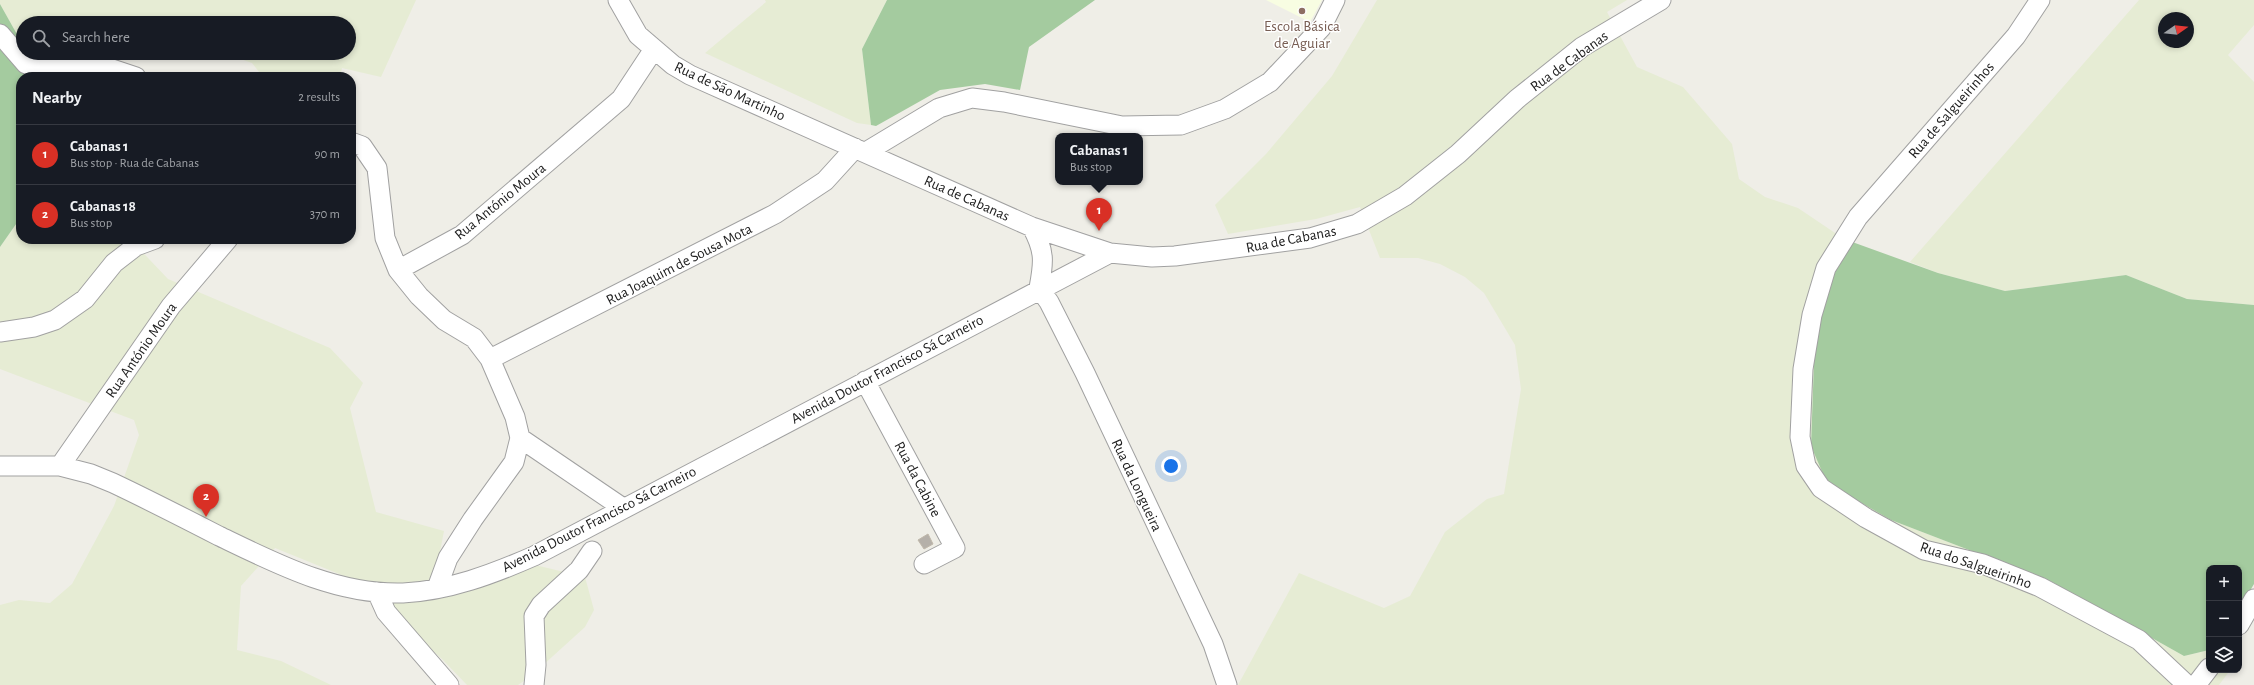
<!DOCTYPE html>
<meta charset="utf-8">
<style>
:root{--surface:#171b24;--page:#242831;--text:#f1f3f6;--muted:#9ea1a6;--line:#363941;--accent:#d93025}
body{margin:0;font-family:"Alegreya Sans",sans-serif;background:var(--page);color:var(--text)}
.controls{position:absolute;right:12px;bottom:12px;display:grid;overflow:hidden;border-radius:8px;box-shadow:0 2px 6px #0003}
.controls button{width:36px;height:36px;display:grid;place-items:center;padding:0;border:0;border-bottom:1px solid var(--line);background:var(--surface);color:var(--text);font:20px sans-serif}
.compass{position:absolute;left:2158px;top:12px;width:36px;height:36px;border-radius:50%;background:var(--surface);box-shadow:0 2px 6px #0003;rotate:76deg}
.you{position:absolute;left:1171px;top:466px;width:14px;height:14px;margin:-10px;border:3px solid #fff;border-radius:50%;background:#1a73e8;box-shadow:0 0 0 6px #1a73e833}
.badge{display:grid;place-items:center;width:26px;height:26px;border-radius:50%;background:var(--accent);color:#fff;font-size:13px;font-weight:700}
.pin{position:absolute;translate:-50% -33px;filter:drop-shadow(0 1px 2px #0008)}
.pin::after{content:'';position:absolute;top:21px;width:14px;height:12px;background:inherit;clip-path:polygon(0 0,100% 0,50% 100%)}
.popup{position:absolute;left:1055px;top:133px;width:88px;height:52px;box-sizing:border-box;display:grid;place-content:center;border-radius:8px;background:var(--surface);filter:drop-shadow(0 1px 3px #0005);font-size:13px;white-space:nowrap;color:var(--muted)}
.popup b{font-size:15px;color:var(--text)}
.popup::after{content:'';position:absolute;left:50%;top:100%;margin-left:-8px;border:8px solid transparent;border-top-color:var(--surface)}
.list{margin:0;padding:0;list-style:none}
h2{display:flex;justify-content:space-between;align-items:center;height:52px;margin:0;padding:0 16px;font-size:17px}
h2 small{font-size:13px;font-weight:400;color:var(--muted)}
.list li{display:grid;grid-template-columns:26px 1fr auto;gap:12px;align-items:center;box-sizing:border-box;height:60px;padding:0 16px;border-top:1px solid var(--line)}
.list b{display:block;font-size:15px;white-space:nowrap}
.list p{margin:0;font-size:13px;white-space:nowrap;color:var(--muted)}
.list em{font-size:13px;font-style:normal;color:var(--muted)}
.icon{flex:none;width:22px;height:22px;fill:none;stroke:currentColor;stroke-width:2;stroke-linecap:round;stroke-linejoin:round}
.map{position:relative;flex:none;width:2254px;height:685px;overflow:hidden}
.search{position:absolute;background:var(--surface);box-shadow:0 2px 6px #0003;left:16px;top:16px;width:340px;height:44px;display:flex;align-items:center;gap:10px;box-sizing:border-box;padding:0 14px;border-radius:22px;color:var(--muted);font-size:15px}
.panel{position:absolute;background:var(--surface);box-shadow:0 2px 6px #0003;left:16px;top:72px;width:340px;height:172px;border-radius:16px}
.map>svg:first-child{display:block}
</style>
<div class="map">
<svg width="2254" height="685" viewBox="0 0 2254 685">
<rect width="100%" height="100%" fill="#efeee7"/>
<path fill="#f8fde2" d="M1266 0H1322L1310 22Z"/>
<path fill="#e6ecd4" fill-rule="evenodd" d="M0 0H416L381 77 342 68 340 77H263L252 63 226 54 188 53H349V23H23V45L0 4Z
M765 0H887L862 49 871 125 857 123 705 53 766 2Z
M1377 0H1627L1607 12 1637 67 1683 87 1732 144 1739 179 1765 197 1798 208 1844 239 1825 261 1814 362 1811 446 1891 520 2052 582 2184 656 2209 650V670H2226L2228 673 2219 685H1238L1299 573 1384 608 1410 596 1445 532 1487 499 1504 494 1521 389 1515 345 1484 293 1465 277 1440 264 1418 258H1380L1360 207 1316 219 1228 234 1215 205 1266 154 1332 76Z
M2139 0H2254V25L2228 55 2254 82V305L2187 299 2126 275 2005 291 1938 273 1910 262ZM2164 18H2188V42H2164Z
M21 217V239H130L168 279 330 348 363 383 350 408 376 512 444 531 438 562 440 595 535 565 585 577 594 610 585 627 531 676 518 685H467L442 659 349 578 275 548 241 586 237 650 281 661 331 685H0V605L19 600 50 603 72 584 114 506 139 435 134 420 0 369V247Z"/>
<path fill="#a4cb9f" d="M887 0H1095L1029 47 1020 90 985 84 940 90 876 126 871 125 862 49Z
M0 4 23 45V53H27L40 77H21V217L0 247Z
M1844 239 1938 273 2005 291 2126 275 2187 299 2254 305V584L2239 609V568H2209V650L2184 656 2052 582 1891 520 1827 483 1811 446 1814 362 1825 261Z"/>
<path fill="#b5b0a9" stroke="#c0b8aa" d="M928 534 933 544 924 549 918 540Z"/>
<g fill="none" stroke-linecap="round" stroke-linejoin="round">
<defs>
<path id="minor" d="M618 0 638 35 673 65 690 75 1032 227 1110 253 1152 257 1175 256 1310 238 1357 224 1405 196 1458 154 1517 99 1582 47 1661 0
M2040 0 2016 36 1858 217 1826 268 1812 315 1803 369 1800 437 1806 466 1821 488 1866 518 1924 550 1983 564 2040 587 2139 640 2187 685
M0 34 26 64 58 70 79 65H100L136 77
M351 142 362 146 377 168 385 238 398 270 419 296 444 320 474 338 490 359 515 417 520 438 514 462 473 519 448 558 437 588
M866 152 939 108 972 98 1004 102 1122 126 1181 125 1225 109 1270 82 1321 28 1335 0
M1032 227C1045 251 1044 262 1039 288L1049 302 1085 373 1213 644 1227 685
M398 270 462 235 621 99 654 49
M0 332 34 327 55 320 85 299 114 263 136 246 155 239
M490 359 775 214 825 181 855 148
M865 381 955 548 924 564
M520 438 623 508
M0 466H60L91 474 113 483C149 500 184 518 219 536 277 564 337 595 403 593 448 591 493 574 534 556L1110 253
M60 466 171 306 228 239
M377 592 386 612 449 685
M2239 625 2254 599
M534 685 536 665 534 616 541 605 579 570 592 551
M2196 685 2209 668"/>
</defs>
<use href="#minor" stroke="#a1a1a1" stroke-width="21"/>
<use href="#minor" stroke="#fff" stroke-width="19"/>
</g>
<circle fill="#8d6e63" stroke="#fff" stroke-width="1.5" cx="1302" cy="11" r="4"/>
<g text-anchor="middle" stroke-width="3" stroke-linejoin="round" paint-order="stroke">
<g font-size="15" fill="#785e54" stroke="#fff">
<text x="1302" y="31">Escola Básica<tspan x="1302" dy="17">de Aguiar</tspan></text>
</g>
<g font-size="15" fill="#202020" stroke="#fff">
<text transform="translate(1569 61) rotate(-36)" y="5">Rua de Cabanas</text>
<text transform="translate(730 91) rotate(25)" y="5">Rua de São Martinho</text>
<text transform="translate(1951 110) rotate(-49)" y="5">Rua de Salgueirinhos</text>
<text transform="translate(967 198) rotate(24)" y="5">Rua de Cabanas</text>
<text transform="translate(500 201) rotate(-39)" y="5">Rua António Moura</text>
<text transform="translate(1291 239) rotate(-11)" y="5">Rua de Cabanas</text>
<text transform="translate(679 264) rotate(-27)" y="5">Rua Joaquim de Sousa Mota</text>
<text transform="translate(141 350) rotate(-55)" y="5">Rua António Moura</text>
<text transform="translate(887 369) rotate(-28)" y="5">Avenida Doutor Francisco Sá Carneiro</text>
<text transform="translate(918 479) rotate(62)" y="5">Rua da Cabine</text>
<text transform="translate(1137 485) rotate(65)" y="5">Rua da Longueira</text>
<text transform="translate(599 519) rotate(-27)" y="5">Avenida Doutor Francisco Sá Carneiro</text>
<text transform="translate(1976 565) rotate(19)" y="5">Rua do Salgueirinho</text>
</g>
</g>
</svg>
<div class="controls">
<button>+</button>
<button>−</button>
<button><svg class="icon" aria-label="layers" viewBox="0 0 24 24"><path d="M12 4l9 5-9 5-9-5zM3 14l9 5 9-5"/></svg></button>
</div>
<svg class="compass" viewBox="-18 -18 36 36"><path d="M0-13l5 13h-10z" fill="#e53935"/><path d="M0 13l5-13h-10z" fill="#9ea1a6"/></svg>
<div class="you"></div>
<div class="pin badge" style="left:1099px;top:231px">1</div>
<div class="popup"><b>Cabanas 1</b>Bus stop</div>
<div class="pin badge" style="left:206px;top:517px">2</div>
<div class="search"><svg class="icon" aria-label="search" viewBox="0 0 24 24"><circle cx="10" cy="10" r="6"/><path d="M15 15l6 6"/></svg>Search here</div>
<section class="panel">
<h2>Nearby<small>2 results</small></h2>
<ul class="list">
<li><span class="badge">1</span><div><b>Cabanas 1</b><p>Bus stop · Rua de Cabanas</p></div><em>90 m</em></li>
<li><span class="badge">2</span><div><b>Cabanas 18</b><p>Bus stop</p></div><em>370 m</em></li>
</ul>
</section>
</div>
